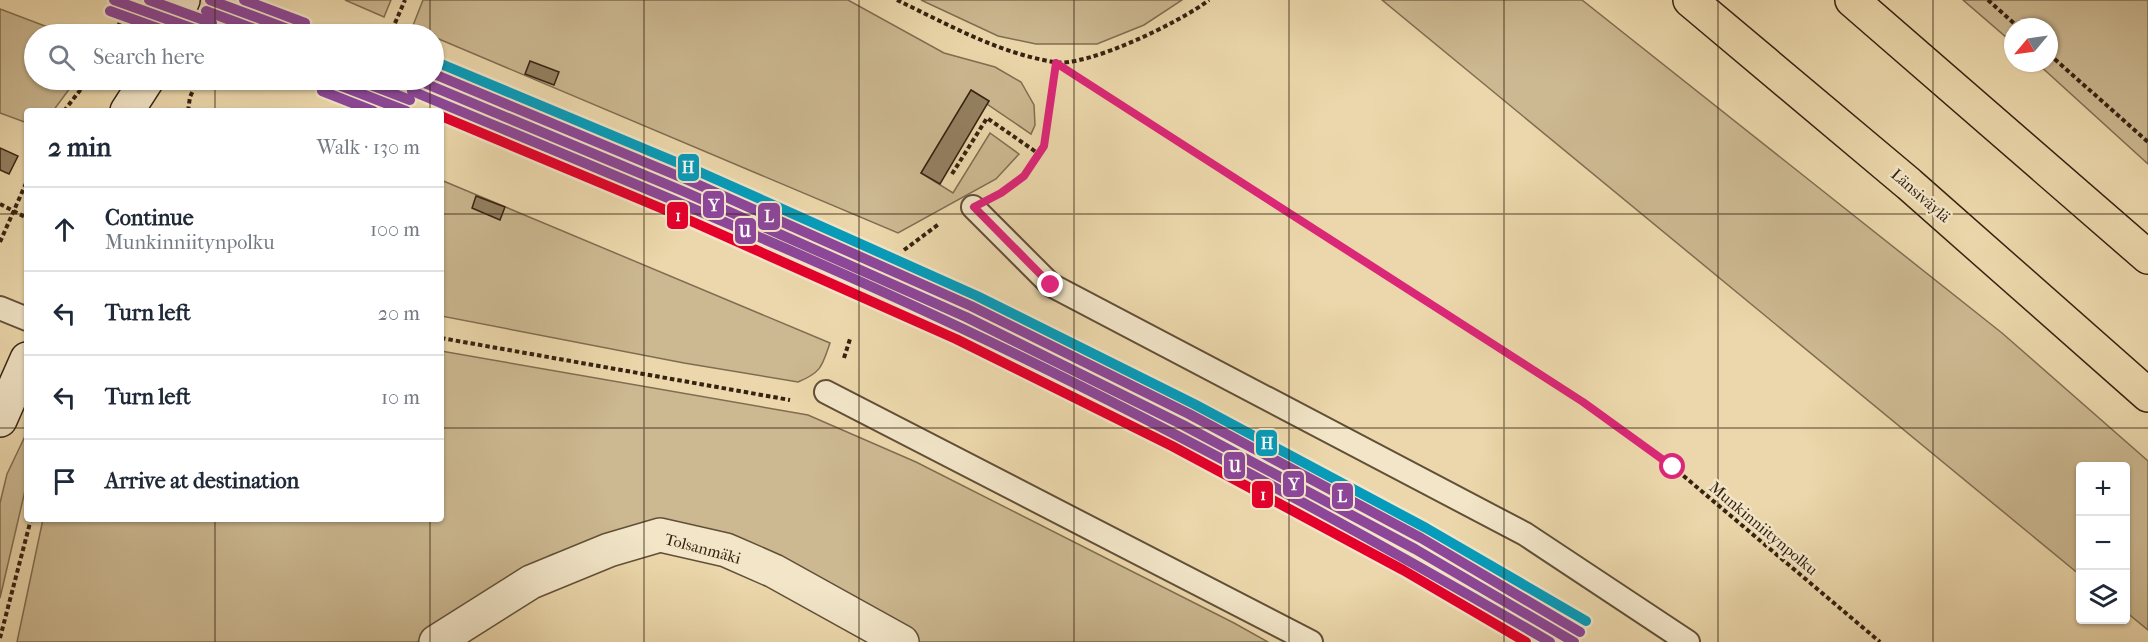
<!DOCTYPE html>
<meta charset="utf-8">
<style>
:root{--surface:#fff;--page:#f6f6f7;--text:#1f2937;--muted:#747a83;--line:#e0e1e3}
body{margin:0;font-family:"IM FELL French Canon",serif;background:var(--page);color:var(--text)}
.controls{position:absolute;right:18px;bottom:18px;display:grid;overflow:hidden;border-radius:6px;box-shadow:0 2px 4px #0004}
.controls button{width:54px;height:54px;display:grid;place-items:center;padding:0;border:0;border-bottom:2px solid var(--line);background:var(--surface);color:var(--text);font:30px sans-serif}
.compass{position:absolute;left:2004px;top:18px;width:54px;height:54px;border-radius:50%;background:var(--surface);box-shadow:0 2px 4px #0004;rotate:241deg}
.stop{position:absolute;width:18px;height:18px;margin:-14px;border:4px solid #db2777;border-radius:50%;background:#fff}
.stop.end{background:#db2777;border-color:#fff;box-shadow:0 2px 6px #0008}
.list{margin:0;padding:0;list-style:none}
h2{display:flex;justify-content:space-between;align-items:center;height:78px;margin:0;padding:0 24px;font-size:26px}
h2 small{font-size:20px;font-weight:400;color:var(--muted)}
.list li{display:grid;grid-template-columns:39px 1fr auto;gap:18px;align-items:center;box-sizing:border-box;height:84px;padding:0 24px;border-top:2px solid var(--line)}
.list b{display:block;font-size:22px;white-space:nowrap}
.list p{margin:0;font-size:20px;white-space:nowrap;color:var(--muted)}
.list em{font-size:20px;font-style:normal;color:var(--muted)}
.icon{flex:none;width:33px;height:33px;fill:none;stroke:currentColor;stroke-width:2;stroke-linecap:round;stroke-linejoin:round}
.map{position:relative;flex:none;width:2148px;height:642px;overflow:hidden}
.search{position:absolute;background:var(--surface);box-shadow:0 2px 4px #0004;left:24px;top:24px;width:420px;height:66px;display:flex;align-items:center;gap:15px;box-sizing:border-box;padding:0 21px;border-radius:33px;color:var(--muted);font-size:22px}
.panel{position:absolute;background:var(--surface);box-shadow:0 2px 4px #0004;left:24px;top:108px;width:420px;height:414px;border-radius:6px}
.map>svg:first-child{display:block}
</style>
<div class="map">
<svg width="2148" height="642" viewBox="0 0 2148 642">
<rect width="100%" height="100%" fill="#ebd7ab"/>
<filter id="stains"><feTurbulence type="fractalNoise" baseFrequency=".00333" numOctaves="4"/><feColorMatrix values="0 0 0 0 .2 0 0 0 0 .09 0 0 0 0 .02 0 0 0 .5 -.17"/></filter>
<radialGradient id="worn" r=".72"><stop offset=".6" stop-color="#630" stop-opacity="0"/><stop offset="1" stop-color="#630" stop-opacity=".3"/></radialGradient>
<path fill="#ccb891" stroke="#806d51" stroke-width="1.5" d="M345 0H391L384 17Z
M423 0H848L944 53 995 67 1021 82 1034 105 1035 125 1031 134 987 104 989 101 971 90 921 173 953 193 990 133 1019 154 996 179 898 233 434 37V34H427L412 28Z
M921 0H1182L1144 25 1097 44H1036L998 36Z
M1382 0H1582L2002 333 2148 461V630L2126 612V466H2080V575Z
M1963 0H2148V164L2037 63H2049V27H2013V43Z
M0 9 66 34H34V80H76L53 111H27V123L0 113Z
M441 180 830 343C822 366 822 372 798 382L684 363 441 316Z
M441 351 808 415 916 462 1234 623 1268 642H918L765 554 669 520 623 531 551 555 417 642H17L43 519H441Z
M27 432V482L0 598V503L7 474Z"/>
<path fill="#948061" stroke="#352211" stroke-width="1.5" d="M530 61 559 72 554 85 525 74Z
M971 90 989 101 940 184 921 173Z
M0 148 18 156 9 174 0 170Z
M476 196 505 207 500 220 472 208Z"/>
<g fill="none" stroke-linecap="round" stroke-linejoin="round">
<defs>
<path id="lane" d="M973 207 1051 285 1525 534 1688 642
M0 308 27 319
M826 392 1311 642"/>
<path id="street" d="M436 642 531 582 609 550 660 535 726 550 774 571 902 642"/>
<path id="secondary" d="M168 34 183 0
M127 111 147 80
M0 420 27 359"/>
<path id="highway" d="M1690 0 1909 184 2148 395
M1852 0 2148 257"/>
</defs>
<use href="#lane" stroke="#624f38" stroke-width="26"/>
<use href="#street" stroke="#624f38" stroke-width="36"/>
<use href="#secondary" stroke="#352211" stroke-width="36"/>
<use href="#highway" stroke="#352211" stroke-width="36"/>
<path stroke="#352211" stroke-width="4" stroke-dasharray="4.5 3" stroke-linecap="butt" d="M897 0C947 24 998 53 1054 62 1087 68 1182 21 1209 0
M1988 0 2018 27
M225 20 234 0
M392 30 405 0
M115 34 129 0
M2049 54 2148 142
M64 111 88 80
M188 111 190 97 198 80
M952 174 987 118 1039 154
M1007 189 1024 176 1044 146 1056 63 1583 402 1673 467 1880 642
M0 204 27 218
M0 242 27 181
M904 250 939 224
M441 338 790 400
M844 358 850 339
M0 638 31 519"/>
<use href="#lane" stroke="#f2e5c8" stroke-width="22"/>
<use href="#street" stroke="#f2e5c8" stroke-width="33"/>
<use href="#secondary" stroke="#f2e5c8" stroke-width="33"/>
<use href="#highway" stroke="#ebd7ab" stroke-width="33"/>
<defs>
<path id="rail-1" d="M114 0 208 34
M210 0 301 34
M326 80 406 111
M417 80 685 192 966 317 1183 425 1415 549 1574 642"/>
<path id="rail-2" d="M110 11 174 34
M206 11 268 34
M322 91 373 111
M412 91C596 168 781 243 961 328 1162 423 1358 530 1550 642"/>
<path id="rail-3" d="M149 0 212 23
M244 0 305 23
M434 74 690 181 971 306 1189 414 1421 538 1580 632
M358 80 410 100"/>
<path id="rail-4" d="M441 116 675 214 956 339 1172 446 1403 570 1526 642"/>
<path id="rail-5" d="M434 61 695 170 977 296 1194 404 1426 528 1586 621"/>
</defs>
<use href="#rail-1" stroke="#f2e5c8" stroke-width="15"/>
<use href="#rail-2" stroke="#f2e5c8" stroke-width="15"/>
<use href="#rail-3" stroke="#f2e5c8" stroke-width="15"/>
<use href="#rail-4" stroke="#f2e5c8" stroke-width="15"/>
<use href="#rail-5" stroke="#f2e5c8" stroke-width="15"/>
<use href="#rail-1" stroke="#8c4799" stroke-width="10"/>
<use href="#rail-2" stroke="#8c4799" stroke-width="10"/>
<use href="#rail-3" stroke="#8c4799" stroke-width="10"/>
<use href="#rail-4" stroke="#e4002b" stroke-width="10"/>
<use href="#rail-5" stroke="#059cbb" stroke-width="10"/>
</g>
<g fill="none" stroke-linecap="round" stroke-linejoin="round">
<path stroke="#db2777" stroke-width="8" d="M1051 285 974 207 1001 193 1024 176 1044 146 1056 63 1583 402 1673 467"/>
</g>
<path fill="none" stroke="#352211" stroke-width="1.5" stroke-opacity="0.55" d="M215 0V34M430 0V34M644 0V642M859 0V642M1074 0V642M1289 0V642M1504 0V642M1718 0V642M1933 0V642M215 80V111M430 80V111M0 214H27M441 214H2148M0 428H27M441 428H2148M215 519V642M430 519V642"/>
<g text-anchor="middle" stroke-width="5" stroke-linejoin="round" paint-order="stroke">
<g font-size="16" fill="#352211" stroke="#f2e5c8">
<text transform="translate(1921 195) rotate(41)" y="6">Länsiväylä</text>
<text transform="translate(1764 528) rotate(40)" y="6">Munkinniitynpolku</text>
<text transform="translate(703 548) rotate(15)" y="6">Tolsanmäki</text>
</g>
</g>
<g stroke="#f2e5c8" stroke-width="2">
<rect x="677" y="153" width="23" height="29" rx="6" fill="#059cbb"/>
<rect x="702" y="190" width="23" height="29" rx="6" fill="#8c4799"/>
<rect x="666" y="201" width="23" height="29" rx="6" fill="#e4002b"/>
<rect x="757" y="202" width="24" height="29" rx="6" fill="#8c4799"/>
<rect x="734" y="217" width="23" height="28" rx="6" fill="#8c4799"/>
<rect x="1255" y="429" width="23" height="28" rx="6" fill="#059cbb"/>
<rect x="1223" y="451" width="23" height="29" rx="6" fill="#8c4799"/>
<rect x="1282" y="470" width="23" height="28" rx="6" fill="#8c4799"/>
<rect x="1251" y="480" width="23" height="29" rx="6" fill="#e4002b"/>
<rect x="1331" y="482" width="23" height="28" rx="6" fill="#8c4799"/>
</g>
<g font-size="16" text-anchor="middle" font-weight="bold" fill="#fff">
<text x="688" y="173">H</text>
<text x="714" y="211">Y</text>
<text x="678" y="221">1</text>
<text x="769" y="222">L</text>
<text x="745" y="237">U</text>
<text x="1267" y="449">H</text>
<text x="1235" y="472">U</text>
<text x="1294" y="490">Y</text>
<text x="1263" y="500">1</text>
<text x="1342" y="502">L</text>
</g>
<rect width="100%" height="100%" filter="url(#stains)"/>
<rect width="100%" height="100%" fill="url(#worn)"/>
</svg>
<div class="controls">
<button>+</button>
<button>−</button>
<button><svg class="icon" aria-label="layers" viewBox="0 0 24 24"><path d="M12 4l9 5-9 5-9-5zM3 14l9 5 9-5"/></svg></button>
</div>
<svg class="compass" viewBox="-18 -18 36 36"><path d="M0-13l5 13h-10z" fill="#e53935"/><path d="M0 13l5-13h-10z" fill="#747a83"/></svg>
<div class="stop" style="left:1673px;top:467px"></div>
<div class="stop end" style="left:1051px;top:285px"></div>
<div class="search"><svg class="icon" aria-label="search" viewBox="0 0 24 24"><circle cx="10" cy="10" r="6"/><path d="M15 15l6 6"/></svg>Search here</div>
<section class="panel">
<h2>2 min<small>Walk · 130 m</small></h2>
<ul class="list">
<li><svg class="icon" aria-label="ahead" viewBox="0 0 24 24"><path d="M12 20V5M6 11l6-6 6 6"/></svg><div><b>Continue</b><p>Munkinniitynpolku</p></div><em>100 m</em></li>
<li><svg class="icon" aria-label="left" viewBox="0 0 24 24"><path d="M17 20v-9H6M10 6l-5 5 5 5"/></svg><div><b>Turn left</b></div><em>20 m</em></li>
<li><svg class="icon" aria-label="left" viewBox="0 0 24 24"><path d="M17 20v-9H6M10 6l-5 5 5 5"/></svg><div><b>Turn left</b></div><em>10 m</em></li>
<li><svg class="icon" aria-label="arrive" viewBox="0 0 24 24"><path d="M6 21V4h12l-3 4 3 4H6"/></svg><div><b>Arrive at destination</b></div></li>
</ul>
</section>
</div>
